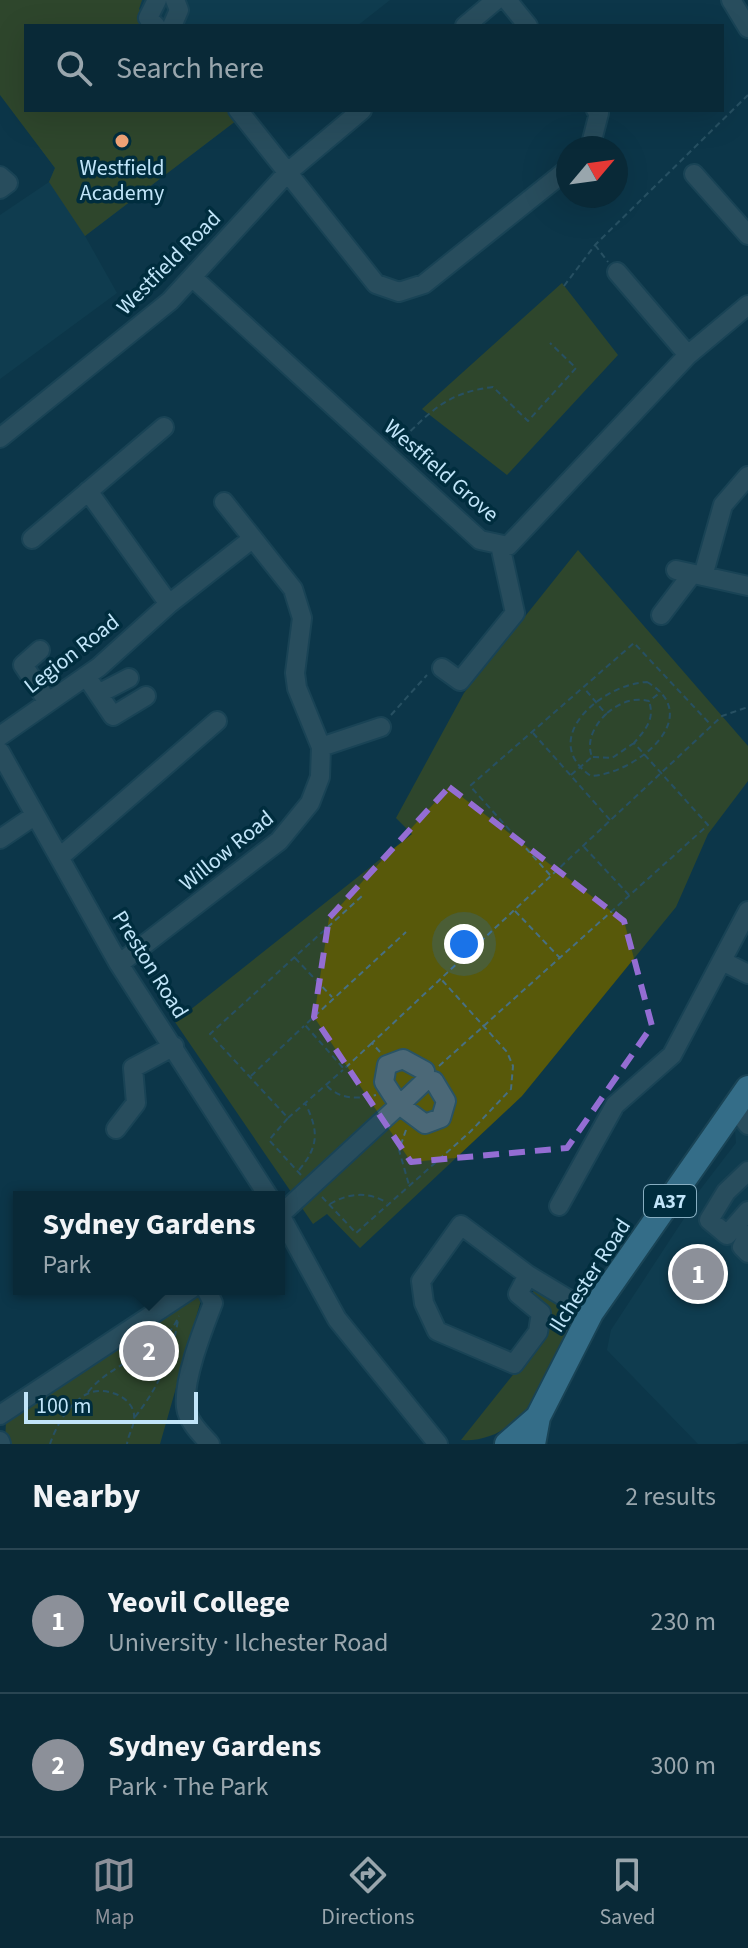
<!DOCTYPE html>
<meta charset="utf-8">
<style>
:root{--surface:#092937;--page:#173542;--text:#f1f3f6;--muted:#99a6ad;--line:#294552;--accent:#8c9099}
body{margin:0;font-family:"Source Sans 3",sans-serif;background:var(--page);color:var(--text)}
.compass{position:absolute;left:556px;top:136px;width:72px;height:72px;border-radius:50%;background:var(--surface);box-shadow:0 8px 32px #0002;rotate:61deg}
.scale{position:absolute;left:24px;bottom:20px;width:174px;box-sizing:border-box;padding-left:8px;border:4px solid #c1e5f9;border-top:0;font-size:22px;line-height:28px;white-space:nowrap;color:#c1e5f9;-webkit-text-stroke:6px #002d3e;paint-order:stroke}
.you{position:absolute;left:464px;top:944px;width:28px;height:28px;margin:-20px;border:6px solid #fff;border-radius:50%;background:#1a73e8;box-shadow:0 0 0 12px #1a73e833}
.badge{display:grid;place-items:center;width:52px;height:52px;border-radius:50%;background:var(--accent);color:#fff;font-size:26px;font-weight:700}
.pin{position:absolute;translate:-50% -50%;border:4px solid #fff;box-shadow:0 2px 8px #0006}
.popup{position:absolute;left:13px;top:1191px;width:272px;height:104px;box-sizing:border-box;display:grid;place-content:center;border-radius:0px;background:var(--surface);filter:drop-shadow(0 2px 6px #0005);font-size:26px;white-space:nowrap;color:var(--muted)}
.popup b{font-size:30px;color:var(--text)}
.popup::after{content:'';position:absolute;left:50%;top:100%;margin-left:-16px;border:16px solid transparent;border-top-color:var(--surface)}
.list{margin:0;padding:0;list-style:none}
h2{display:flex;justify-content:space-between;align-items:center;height:104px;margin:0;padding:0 32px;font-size:34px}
h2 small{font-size:26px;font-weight:400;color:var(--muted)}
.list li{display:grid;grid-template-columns:52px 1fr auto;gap:24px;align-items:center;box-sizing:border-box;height:144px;padding:0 32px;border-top:2px solid var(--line)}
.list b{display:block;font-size:30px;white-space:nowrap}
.list p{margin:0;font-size:26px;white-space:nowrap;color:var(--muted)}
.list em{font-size:26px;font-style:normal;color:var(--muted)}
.icon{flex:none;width:44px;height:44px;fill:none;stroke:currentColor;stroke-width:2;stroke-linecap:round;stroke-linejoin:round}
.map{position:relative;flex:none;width:748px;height:1444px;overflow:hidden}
.search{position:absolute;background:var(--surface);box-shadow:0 8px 32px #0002;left:24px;right:24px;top:24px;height:88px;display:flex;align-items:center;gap:20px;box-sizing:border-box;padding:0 28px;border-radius:0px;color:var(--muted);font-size:30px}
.sheet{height:392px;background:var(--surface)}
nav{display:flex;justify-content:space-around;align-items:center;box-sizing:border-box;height:112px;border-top:2px solid var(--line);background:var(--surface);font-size:22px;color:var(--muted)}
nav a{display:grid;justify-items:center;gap:4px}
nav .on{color:var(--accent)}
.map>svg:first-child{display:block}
</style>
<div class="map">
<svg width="748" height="1444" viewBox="0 0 748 1444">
<rect width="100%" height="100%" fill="#0c3749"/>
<path fill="#134357" d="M0 0H390L357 26H26V110H250L85 236 117 293 0 379V215L49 182 55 168 0 94Z
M748 1113V1440L735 1444H698L607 1350 611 1330 685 1217 693 1199 736 1143 735 1130Z"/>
<path fill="#58590a" d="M0 0H142L139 9 156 26H26V110H241L245 114 85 236 49 182 55 168 0 95Z
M562 283 618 355 507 475 422 409Z
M578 550 748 746V781L708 834 676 907 522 1096 360 1248 327 1214 313 1224 175 1022 412 834 396 818 464 693Z
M536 1287 578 1316C556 1362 528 1444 461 1440L524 1361 534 1299 533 1290Z
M203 1293 160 1444H5L6 1421 20 1409Z"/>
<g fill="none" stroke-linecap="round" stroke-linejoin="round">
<defs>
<path id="minor" d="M507 0 528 26
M731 0 748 28
M156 26 148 18 157 0
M172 26 179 10 175 0
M465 26 496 0
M238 110 376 284 399 292 424 284 568 169
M590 148 599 113 596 110
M694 174 748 235
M0 176 8 183 0 189
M617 272 688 355
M192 277 480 540 508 546 688 355 748 305
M0 438 170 301 288 172 362 110
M88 491 169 604
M32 539 164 427
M676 570 748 586
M703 576 723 505 748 476
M661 615 692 574
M40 650 23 665 48 702
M442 668 460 681 515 613 500 545
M86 676 113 716 146 696
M98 694 129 678
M0 736 99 667 169 604 252 539
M321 747 381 727
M0 752 119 964 269 1197
M0 839 34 816
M60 857 217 721
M722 961 748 974
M119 964 279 841 310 803 320 777 321 747 297 688 295 673 302 618 293 589 224 502
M395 1099 384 1082 387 1065 403 1059 425 1071
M405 1100 426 1080
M734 1107 748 1125
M405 1109 425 1124 441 1118 446 1101 434 1081
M116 1129 136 1103 133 1068 174 1046
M748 1171 726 1192 709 1220 727 1235 748 1211
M559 1206 615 1105 672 1055 748 911
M279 1213 337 1319 438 1444
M279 1216 395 1109
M748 1235 742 1247 748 1253
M528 1275 518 1294 541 1313 538 1332 514 1364 437 1331 424 1303 421 1281 461 1225 528 1275 591 1313
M206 1289 213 1303C203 1329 183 1379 186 1407 188 1422 201 1434 210 1444
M0 1415 191 1289
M0 1441 1 1444"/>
<path id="highway" d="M507 1444 538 1417
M533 1444 538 1417 591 1313 748 1088"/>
</defs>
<use href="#minor" stroke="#295365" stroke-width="22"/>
<use href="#highway" stroke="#295365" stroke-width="28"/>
<path stroke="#476f82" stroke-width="2" stroke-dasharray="6 4" stroke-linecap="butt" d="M595 245 608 262
M564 286 595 245 748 95
M396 445C430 413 444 393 493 387L528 421 576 368 550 343
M647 682C707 717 635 774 591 776 537 739 602 684 647 682Z
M607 713C620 703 632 697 649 701L661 692
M391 715 427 675
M533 733 611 821
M593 757 612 758 634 743
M571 775 592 757C586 741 594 726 606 714L584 688
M584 847 629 895
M550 875 470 786 634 643 711 725
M515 911 560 958
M295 958 332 997
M372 1043 344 1069 305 1025 406 932
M380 1052 372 1043 722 716 748 707
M439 1066 708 825 634 743C646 729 655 719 649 701
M251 1076 304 1026
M327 1086C341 1100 358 1099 376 1095
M288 1118 343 1070
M406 1130 399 1150 409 1185
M299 1170C319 1146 319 1131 305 1103
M301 1175 269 1140 288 1118 210 1034 362 896
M322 1197 356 1233 470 1132 511 1089 513 1066 507 1052 441 979
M330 1204C348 1193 369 1191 387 1203
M88 1392C117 1357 162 1356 179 1316
M135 1417C158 1388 172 1357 178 1320
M50 1444C56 1426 69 1403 87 1394 104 1385 137 1397 134 1420 133 1428 128 1436 127 1444"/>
<use href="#minor" stroke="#4b6877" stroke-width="18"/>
<use href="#highway" stroke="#64b0d5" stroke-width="24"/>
</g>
<path d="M0 0H748V1444H0ZM449 787 624 921 652 1026 567 1148 411 1162 314 1017 329 918Z" fill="#0c3749" fill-opacity=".55" fill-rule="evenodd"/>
<path fill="none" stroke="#946dd3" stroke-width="6" stroke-dasharray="16 10" stroke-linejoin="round" d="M449 787 624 921 652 1026 567 1148 411 1162 314 1017 329 918Z"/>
<circle fill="#efa377" stroke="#002d3e" stroke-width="3" cx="122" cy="141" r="8"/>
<g text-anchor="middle" stroke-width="7" stroke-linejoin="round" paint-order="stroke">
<rect fill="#002d3e" stroke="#87aec1" stroke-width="2" x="644" y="1185" width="52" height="32" rx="6"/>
<g font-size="20" font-weight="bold" fill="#c1e5f9">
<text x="670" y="1208">A37</text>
</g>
<g font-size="22" fill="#c1e5f9" stroke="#002d3e">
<text x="122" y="175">Westfield<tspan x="122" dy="25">Academy</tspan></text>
</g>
<g font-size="22" fill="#c1e5f9" stroke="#002d3e">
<text transform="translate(168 262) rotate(-45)" y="8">Westfield Road</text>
<text transform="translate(442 470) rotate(41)" y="8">Westfield Grove</text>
<text transform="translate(71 653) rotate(-38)" y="8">Legion Road</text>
<text transform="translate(226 850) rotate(-39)" y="8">Willow Road</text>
<text transform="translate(151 964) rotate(58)" y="8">Preston Road</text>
<text transform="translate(589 1275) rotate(-57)" y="8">Ilchester Road</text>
</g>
</g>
</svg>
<svg class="compass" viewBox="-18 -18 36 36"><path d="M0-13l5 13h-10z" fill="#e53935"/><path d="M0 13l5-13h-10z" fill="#99a6ad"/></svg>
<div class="scale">100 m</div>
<div class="you"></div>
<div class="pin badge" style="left:698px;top:1274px">1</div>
<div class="pin badge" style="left:149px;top:1351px">2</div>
<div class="popup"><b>Sydney Gardens</b>Park</div>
<div class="search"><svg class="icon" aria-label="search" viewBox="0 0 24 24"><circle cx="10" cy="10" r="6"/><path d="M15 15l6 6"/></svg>Search here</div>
</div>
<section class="sheet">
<h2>Nearby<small>2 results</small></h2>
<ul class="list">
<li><span class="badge">1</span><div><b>Yeovil College</b><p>University · Ilchester Road</p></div><em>230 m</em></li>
<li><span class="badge">2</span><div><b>Sydney Gardens</b><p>Park · The Park</p></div><em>300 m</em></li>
</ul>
</section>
<nav>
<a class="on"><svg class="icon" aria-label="map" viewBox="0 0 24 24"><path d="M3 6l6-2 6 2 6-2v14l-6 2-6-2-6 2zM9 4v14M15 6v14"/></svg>Map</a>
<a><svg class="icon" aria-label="directions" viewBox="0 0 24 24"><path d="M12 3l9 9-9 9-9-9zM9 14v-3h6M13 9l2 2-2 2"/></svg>Directions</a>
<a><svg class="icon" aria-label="saved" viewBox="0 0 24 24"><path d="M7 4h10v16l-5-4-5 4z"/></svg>Saved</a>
</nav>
